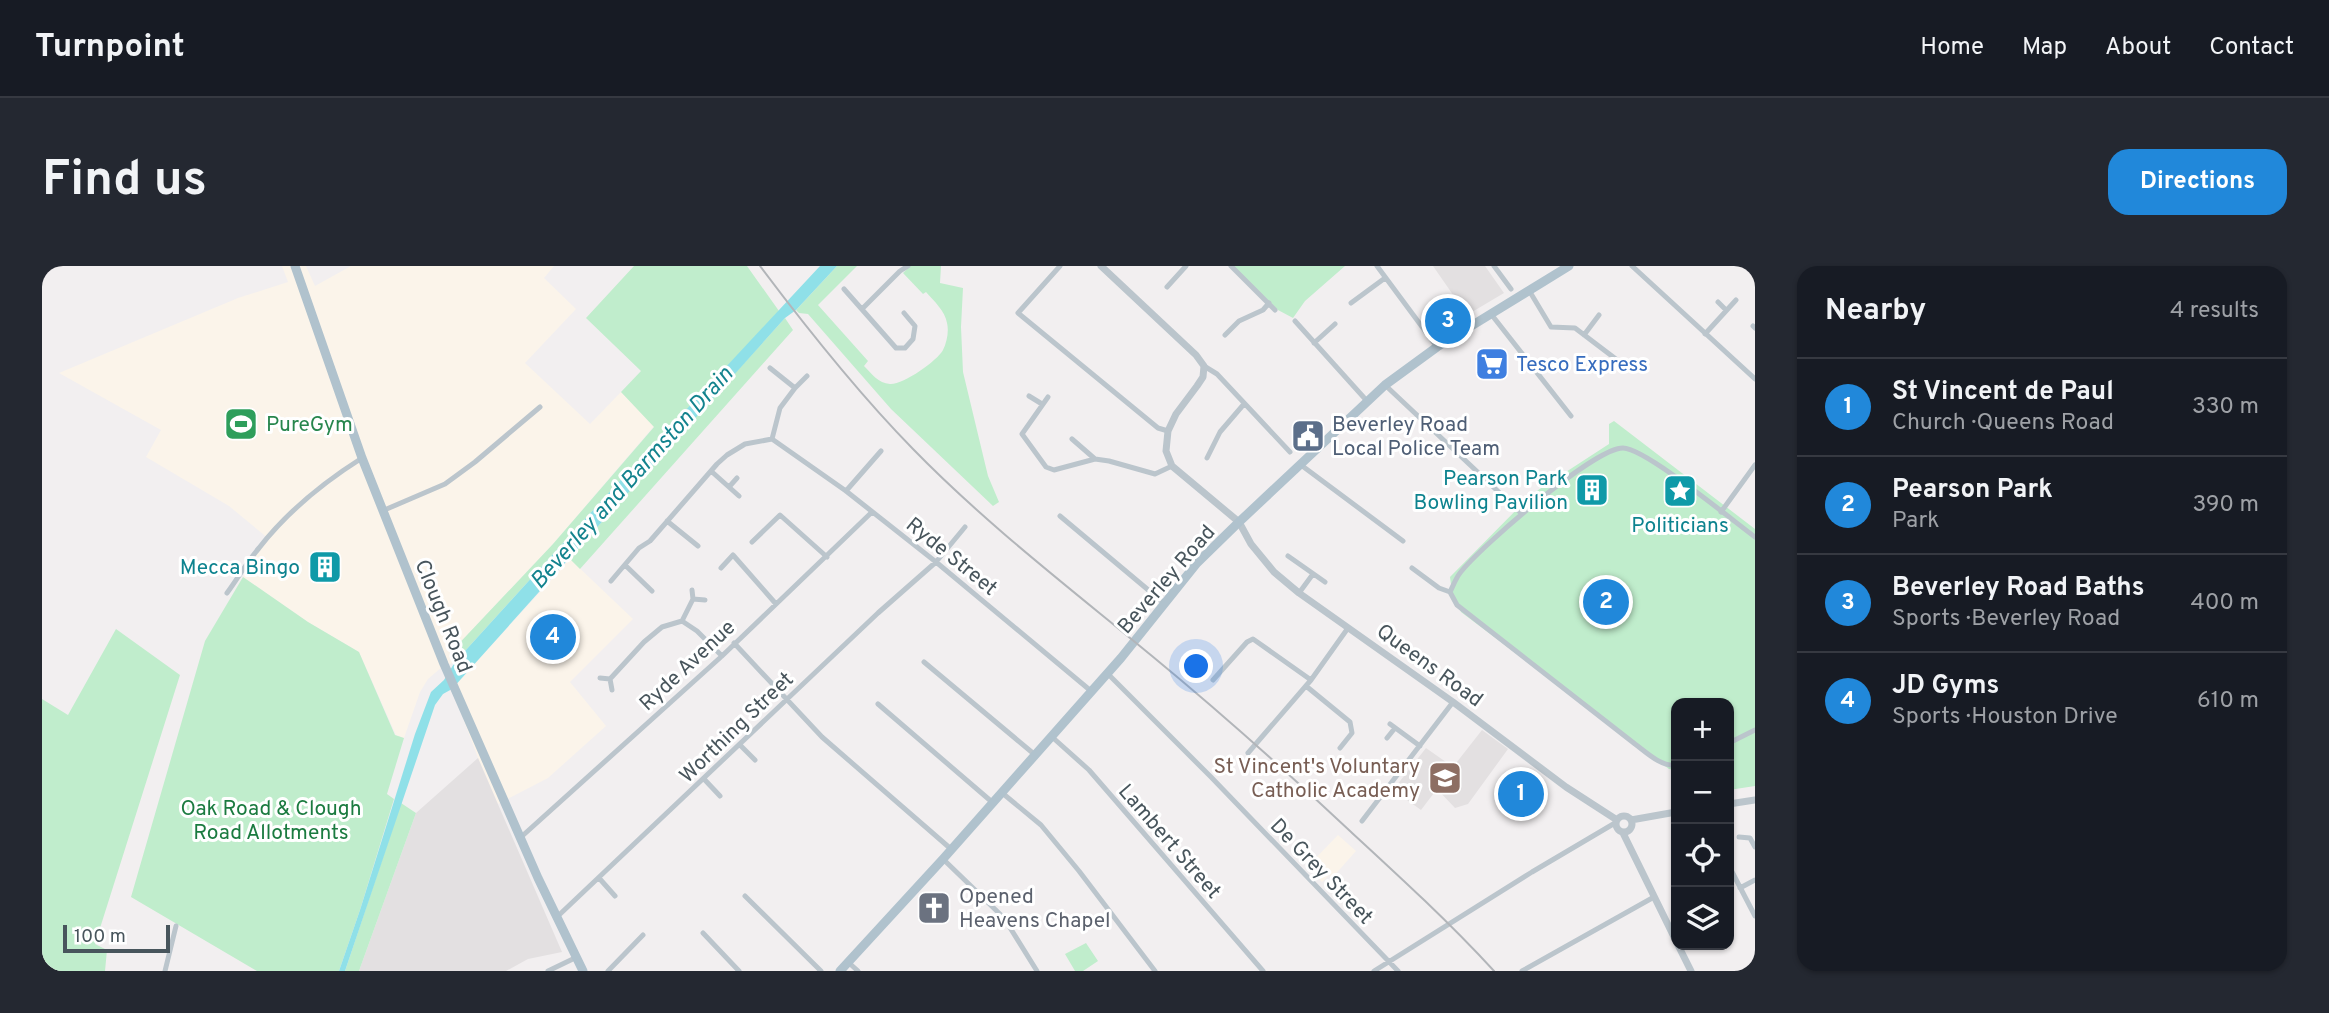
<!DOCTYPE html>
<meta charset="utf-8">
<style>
:root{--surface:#171b24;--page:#242831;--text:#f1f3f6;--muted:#9ea1a6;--line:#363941;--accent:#2188da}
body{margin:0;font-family:Overpass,sans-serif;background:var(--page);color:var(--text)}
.controls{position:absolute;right:21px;bottom:21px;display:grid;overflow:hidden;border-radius:14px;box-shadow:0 2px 5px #0004}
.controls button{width:63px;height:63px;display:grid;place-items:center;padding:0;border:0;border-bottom:2px solid var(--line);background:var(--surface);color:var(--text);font:35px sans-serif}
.scale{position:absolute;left:21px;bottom:18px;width:107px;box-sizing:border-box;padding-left:7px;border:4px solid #48555c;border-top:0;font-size:19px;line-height:24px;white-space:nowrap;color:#48555c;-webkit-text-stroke:5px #fff;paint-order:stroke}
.you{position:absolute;left:1155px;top:401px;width:24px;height:24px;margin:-18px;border:5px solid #fff;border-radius:50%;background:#1a73e8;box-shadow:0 0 0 10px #1a73e833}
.badge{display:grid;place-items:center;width:46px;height:46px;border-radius:50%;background:var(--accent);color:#fff;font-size:23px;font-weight:700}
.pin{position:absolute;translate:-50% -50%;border:4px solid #fff;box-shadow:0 2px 7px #0006}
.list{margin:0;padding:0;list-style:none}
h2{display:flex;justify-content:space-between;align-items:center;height:91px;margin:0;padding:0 28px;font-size:30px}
h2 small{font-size:23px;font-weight:400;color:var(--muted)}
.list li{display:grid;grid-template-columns:46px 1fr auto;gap:21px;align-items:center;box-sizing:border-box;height:98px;padding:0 28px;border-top:2px solid var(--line)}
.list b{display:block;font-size:26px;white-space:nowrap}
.list p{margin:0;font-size:23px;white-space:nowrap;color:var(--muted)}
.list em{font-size:23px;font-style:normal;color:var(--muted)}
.icon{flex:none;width:38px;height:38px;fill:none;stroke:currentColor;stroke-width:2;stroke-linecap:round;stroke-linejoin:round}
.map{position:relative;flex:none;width:1713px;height:705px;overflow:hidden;border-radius:21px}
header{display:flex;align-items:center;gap:42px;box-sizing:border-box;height:98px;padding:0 35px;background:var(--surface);border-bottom:2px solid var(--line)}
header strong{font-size:33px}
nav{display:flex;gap:38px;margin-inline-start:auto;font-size:24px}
.intro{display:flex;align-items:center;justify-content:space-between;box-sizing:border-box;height:168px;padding:0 42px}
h1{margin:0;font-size:49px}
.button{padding:18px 32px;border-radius:21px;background:var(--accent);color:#fff;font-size:24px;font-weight:700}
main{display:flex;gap:42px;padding:0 42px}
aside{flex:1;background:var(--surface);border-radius:21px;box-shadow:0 2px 5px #0004}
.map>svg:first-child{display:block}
</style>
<header>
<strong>Turnpoint</strong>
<nav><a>Home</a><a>Map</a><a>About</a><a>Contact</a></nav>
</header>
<div class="intro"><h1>Find us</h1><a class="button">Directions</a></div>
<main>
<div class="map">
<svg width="1713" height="705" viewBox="0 0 1713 705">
<rect width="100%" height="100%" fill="#f2eff0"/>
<path fill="#fbf4ea" d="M240 0H264L273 20 309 0H512L502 12 534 43 483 97 548 158 579 126 612 160 511 278 409 386 413 396 400 401 386 413 378 426 362 472 354 469 317 386 266 356 201 311 217 284 227 273 187 240 104 191 119 164 17 107 196 32 246 16Z
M528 293 591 353 528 416 564 460 506 512 456 538 436 492 410 423Z
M1296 569 1314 585 1290 612 1287 609 1280 616 1265 601Z"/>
<path fill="#e3e0e1" d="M1391 0H1443L1462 27 1425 49Z
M1440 464 1466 483 1426 538 1413 542 1395 523 1379 544 1351 524 1384 482 1411 501Z
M436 492 520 686 486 693 464 705H317L374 547Z"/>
<path fill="#c0edcc" d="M592 0H705L737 45 573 220 413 396 409 386 511 278 612 161 579 126 599 105 544 52Z
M795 0H815L776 39 826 95 822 100C830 108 836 117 848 118 861 119 895 95 901 84 905 76 907 65 905 57 903 45 892 35 884 26L881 28 861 7 868 0H899L898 17 921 22 919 61 921 106 946 210 957 236 951 240 849 143 766 48 757 47 754 44Z
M1191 0H1303L1263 35 1251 52 1236 44Z
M743 52 751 64 538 303 528 293 596 214Z
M1572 155 1713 263V520L1687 524V437H1634V504L1627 503 1419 346 1410 326 1408 311 1490 228 1567 178V158Z
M201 311 266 356 317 386 353 469 362 472 345 528 352 533 318 644 297 705H215L89 631 163 375Z
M74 363 138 409 53 678 65 684 63 705H0V433L26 449Z
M359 537 374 547 317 705H303Z
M1044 677 1056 695 1041 705H1033L1023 688Z"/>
<path fill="#8fe0e8" d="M778 0H795L754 44 743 52 410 423 401 428 393 439 303 705H297L318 644 373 468 389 426 402 414 413 396 573 220Z"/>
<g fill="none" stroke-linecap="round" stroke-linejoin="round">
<path stroke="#bbc5cc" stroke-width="5" d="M1018 0 976 47 1116 162 1126 165
M1189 0 1233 44
M1335 0 1395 81
M1452 0 1469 23
M1590 0 1713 113
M1125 21 1144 0
M802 23 854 82H863L871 73 873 60 862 47
M1488 26 1509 61 1533 62 1587 103
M1676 36 1684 44
M1309 37 1343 12
M820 43 858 5 866 0
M1449 48 1529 150
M1253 55 1325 135
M1711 60 1713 62
M1663 68 1694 34
M1183 69 1197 55 1221 44 1227 37
M1542 69 1557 49
M1272 77 1293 58
M1162 100 1175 108 1248 186
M728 102 753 122 738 142 730 173
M1343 119 1443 213
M753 122 765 110
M987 130 1000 138
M1006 131 980 168 1004 201 1012 204 1053 193 1067 195 1113 208 1130 200
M1030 173 1053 193
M1165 192 1178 166 1202 138
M1259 199 1361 275
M669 205 697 230
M1445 215 1480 248
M687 221 695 212
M804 225 839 185
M340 245 403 218 433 196 498 141
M1679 246 1713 199
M1018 250 1123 338
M625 255 656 280
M710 276 738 249 785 291
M1246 290 1283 316
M583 299 610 325
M679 302 691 289 734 338
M1370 302 1397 322 1408 326
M569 315 597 282 608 275 675 198 685 189 703 178 730 173 804 225 894 296 1049 425
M650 324 651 333 663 334
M185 327C196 312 205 296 217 282 245 246 282 216 320 192
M1257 327 1271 308
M640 355 651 333
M692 377 780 471 909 583
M882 396 992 488
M1065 407 1169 511 1356 705
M558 412 568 413 570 424
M568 413 602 376 620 361 640 355 655 365 680 390
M1171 414 1205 376 1211 373 1269 414
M1264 420 1308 456 1310 467 1298 482
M836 438 950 536
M1348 458 1378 480
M1009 470 1047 504 1221 705
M1345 472 1353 462
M1687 477 1713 464
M698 479 713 494
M1206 487 1269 414 1306 362
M1634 499C1619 501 1604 486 1593 478L1415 339 1408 326C1411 320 1414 312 1418 307 1438 281 1552 182 1581 182 1603 182 1690 254 1713 271
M662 513 678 530
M959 526 999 559 1037 605 1113 705
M1320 555 1411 436
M1697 571 1708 572 1713 581
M478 572 680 390 830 246
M901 593 962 652 995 705
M1687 600 1713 650
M557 612 573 630
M1698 622 1713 614
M703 630 779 705
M516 650 836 347 894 296 923 261
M661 667 697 705
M806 696 816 705
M123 705 134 660
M506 705 535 691
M566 705 601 669
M1332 705 1490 606 1573 557
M1480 705 1612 631"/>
<path stroke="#bbc5cc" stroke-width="7" d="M1059 0 1154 89 1162 100 1161 111 1155 120 1134 148 1126 165 1124 185 1130 200 1197 256 1209 278 1232 306 1257 327 1411 436 1524 521 1575 554
M1687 538 1713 534
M1574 558a8 8 0 1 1 16 0a8 8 0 1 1-16 0Z
M1589 554 1634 546
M1581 567 1634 675
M1636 679 1649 705"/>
<path stroke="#b0c2cd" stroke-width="9" d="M253 0 320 192 402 398 496 612 541 705
M798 705 901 593 1079 392 1155 297 1197 256 1343 119 1395 81 1527 0"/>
<path stroke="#b2b5b9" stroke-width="2" d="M718 0C766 64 815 126 871 183 944 258 1029 323 1110 390 1178 446 1244 505 1308 565 1358 611 1407 656 1452 705"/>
</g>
<defs>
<symbol id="supermarket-square" viewBox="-11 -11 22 22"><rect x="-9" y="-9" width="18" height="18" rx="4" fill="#3f7fe0" stroke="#fff"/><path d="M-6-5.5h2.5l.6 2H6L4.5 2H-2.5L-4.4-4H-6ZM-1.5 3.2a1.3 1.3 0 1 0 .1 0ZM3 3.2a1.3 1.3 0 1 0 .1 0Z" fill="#fff"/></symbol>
<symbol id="stadium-square" viewBox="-11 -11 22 22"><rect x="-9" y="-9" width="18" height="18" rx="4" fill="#2e9e5b" stroke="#fff"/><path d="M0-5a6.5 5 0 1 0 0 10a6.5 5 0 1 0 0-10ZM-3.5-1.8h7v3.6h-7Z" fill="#fff"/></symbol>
<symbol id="civic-square" viewBox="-11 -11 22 22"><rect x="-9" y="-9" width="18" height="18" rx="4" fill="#5c6f8a" stroke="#fff"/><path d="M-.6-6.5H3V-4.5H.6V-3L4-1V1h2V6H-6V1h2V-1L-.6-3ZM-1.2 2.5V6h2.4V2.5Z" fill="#fff"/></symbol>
<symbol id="building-square" viewBox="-11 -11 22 22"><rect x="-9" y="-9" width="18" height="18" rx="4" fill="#0f9aa8" stroke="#fff"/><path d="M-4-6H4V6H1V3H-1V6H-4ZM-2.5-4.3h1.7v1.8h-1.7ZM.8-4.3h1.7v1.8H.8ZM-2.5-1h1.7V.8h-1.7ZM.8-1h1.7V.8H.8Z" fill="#fff"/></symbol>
<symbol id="sight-square" viewBox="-11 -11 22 22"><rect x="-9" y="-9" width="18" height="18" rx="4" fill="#0f9aa8" stroke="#fff"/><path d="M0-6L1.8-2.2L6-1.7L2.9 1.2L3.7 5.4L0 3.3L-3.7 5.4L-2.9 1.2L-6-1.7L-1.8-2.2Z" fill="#fff"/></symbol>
<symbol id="school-square" viewBox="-11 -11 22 22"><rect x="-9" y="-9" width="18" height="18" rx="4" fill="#8d6e63" stroke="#fff"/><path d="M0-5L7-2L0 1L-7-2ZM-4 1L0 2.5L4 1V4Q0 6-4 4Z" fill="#fff"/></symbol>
<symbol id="church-square" viewBox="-11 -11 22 22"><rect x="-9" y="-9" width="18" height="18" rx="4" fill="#6b7280" stroke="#fff"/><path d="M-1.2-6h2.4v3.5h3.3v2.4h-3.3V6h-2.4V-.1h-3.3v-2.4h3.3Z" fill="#fff"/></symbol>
</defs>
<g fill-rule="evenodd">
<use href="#supermarket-square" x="1431" y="79" width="38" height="38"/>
<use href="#stadium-square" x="180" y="139" width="38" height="38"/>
<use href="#civic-square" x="1247" y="151" width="38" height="38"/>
<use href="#building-square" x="1531" y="205" width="38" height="38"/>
<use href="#sight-square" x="1619" y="206" width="38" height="38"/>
<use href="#building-square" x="264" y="282" width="38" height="38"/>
<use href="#school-square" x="1384" y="493" width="38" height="38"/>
<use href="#church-square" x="873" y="623" width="38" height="38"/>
</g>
<g text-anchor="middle" stroke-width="6" stroke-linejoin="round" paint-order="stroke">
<g font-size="21" fill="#366cbe" stroke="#fff" text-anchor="start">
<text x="1474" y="105">Tesco Express</text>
</g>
<g font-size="21" fill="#27864d" stroke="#fff" text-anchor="start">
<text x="224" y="165">PureGym</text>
</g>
<g font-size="21" fill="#4e5e75" stroke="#fff" text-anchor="start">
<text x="1290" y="165">Beverley Road<tspan x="1290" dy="24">Local Police Team</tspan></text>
</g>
<g font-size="21" fill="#0d838f" stroke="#fff" text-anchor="end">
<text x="1526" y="219">Pearson Park<tspan x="1526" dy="24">Bowling Pavilion</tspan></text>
<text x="1638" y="266" text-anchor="middle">Politicians</text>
<text x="258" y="308">Mecca Bingo</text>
</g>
<g font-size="21" fill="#48555c" stroke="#fff">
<text transform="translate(910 290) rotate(39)" y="7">Ryde Street</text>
<text transform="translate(1124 313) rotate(-49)" y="7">Beverley Road</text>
<text transform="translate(402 350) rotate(68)" y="7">Clough Road</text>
<text transform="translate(645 399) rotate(-43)" y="7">Ryde Avenue</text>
<text transform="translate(1388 399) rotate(36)" y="7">Queens Road</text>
<text transform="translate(694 461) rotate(-44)" y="7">Worthing Street</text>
<text transform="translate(1128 575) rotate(49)" y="7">Lambert Street</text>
<text transform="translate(1280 605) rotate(46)" y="7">De Grey Street</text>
</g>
<g font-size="21" fill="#785e54" stroke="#fff" text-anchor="end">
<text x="1378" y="507">St Vincent's Voluntary<tspan x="1378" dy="24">Catholic Academy</tspan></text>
</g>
<g font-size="21" fill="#1b7b40" stroke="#fff">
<text x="229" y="549">Oak Road &amp; Clough<tspan x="229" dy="24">Road Allotments</tspan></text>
</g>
<g font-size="21" fill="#5b616d" stroke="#fff" text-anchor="start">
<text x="917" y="637">Opened<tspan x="917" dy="24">Heavens Chapel</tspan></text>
</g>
<g font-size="23" font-style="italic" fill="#13838e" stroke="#fff">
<text transform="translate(589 211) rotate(-48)" y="8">Beverley and Barmston Drain</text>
</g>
</g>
</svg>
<div class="controls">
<button>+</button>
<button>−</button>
<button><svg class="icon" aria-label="locate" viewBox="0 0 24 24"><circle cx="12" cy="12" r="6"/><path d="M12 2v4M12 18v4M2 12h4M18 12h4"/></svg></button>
<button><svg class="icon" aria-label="layers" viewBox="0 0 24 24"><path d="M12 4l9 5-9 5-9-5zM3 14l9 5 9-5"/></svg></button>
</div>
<div class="scale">100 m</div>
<div class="you"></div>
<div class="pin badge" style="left:1479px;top:528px">1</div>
<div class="pin badge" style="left:1564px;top:336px">2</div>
<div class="pin badge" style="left:1406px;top:55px">3</div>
<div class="pin badge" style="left:511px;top:371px">4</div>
</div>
<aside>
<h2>Nearby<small>4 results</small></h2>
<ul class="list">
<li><span class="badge">1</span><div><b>St Vincent de Paul</b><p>Church · Queens Road</p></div><em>330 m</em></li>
<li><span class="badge">2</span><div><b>Pearson Park</b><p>Park</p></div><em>390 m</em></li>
<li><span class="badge">3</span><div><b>Beverley Road Baths</b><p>Sports · Beverley Road</p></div><em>400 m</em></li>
<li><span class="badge">4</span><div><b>JD Gyms</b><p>Sports · Houston Drive</p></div><em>610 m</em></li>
</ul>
</aside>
</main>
